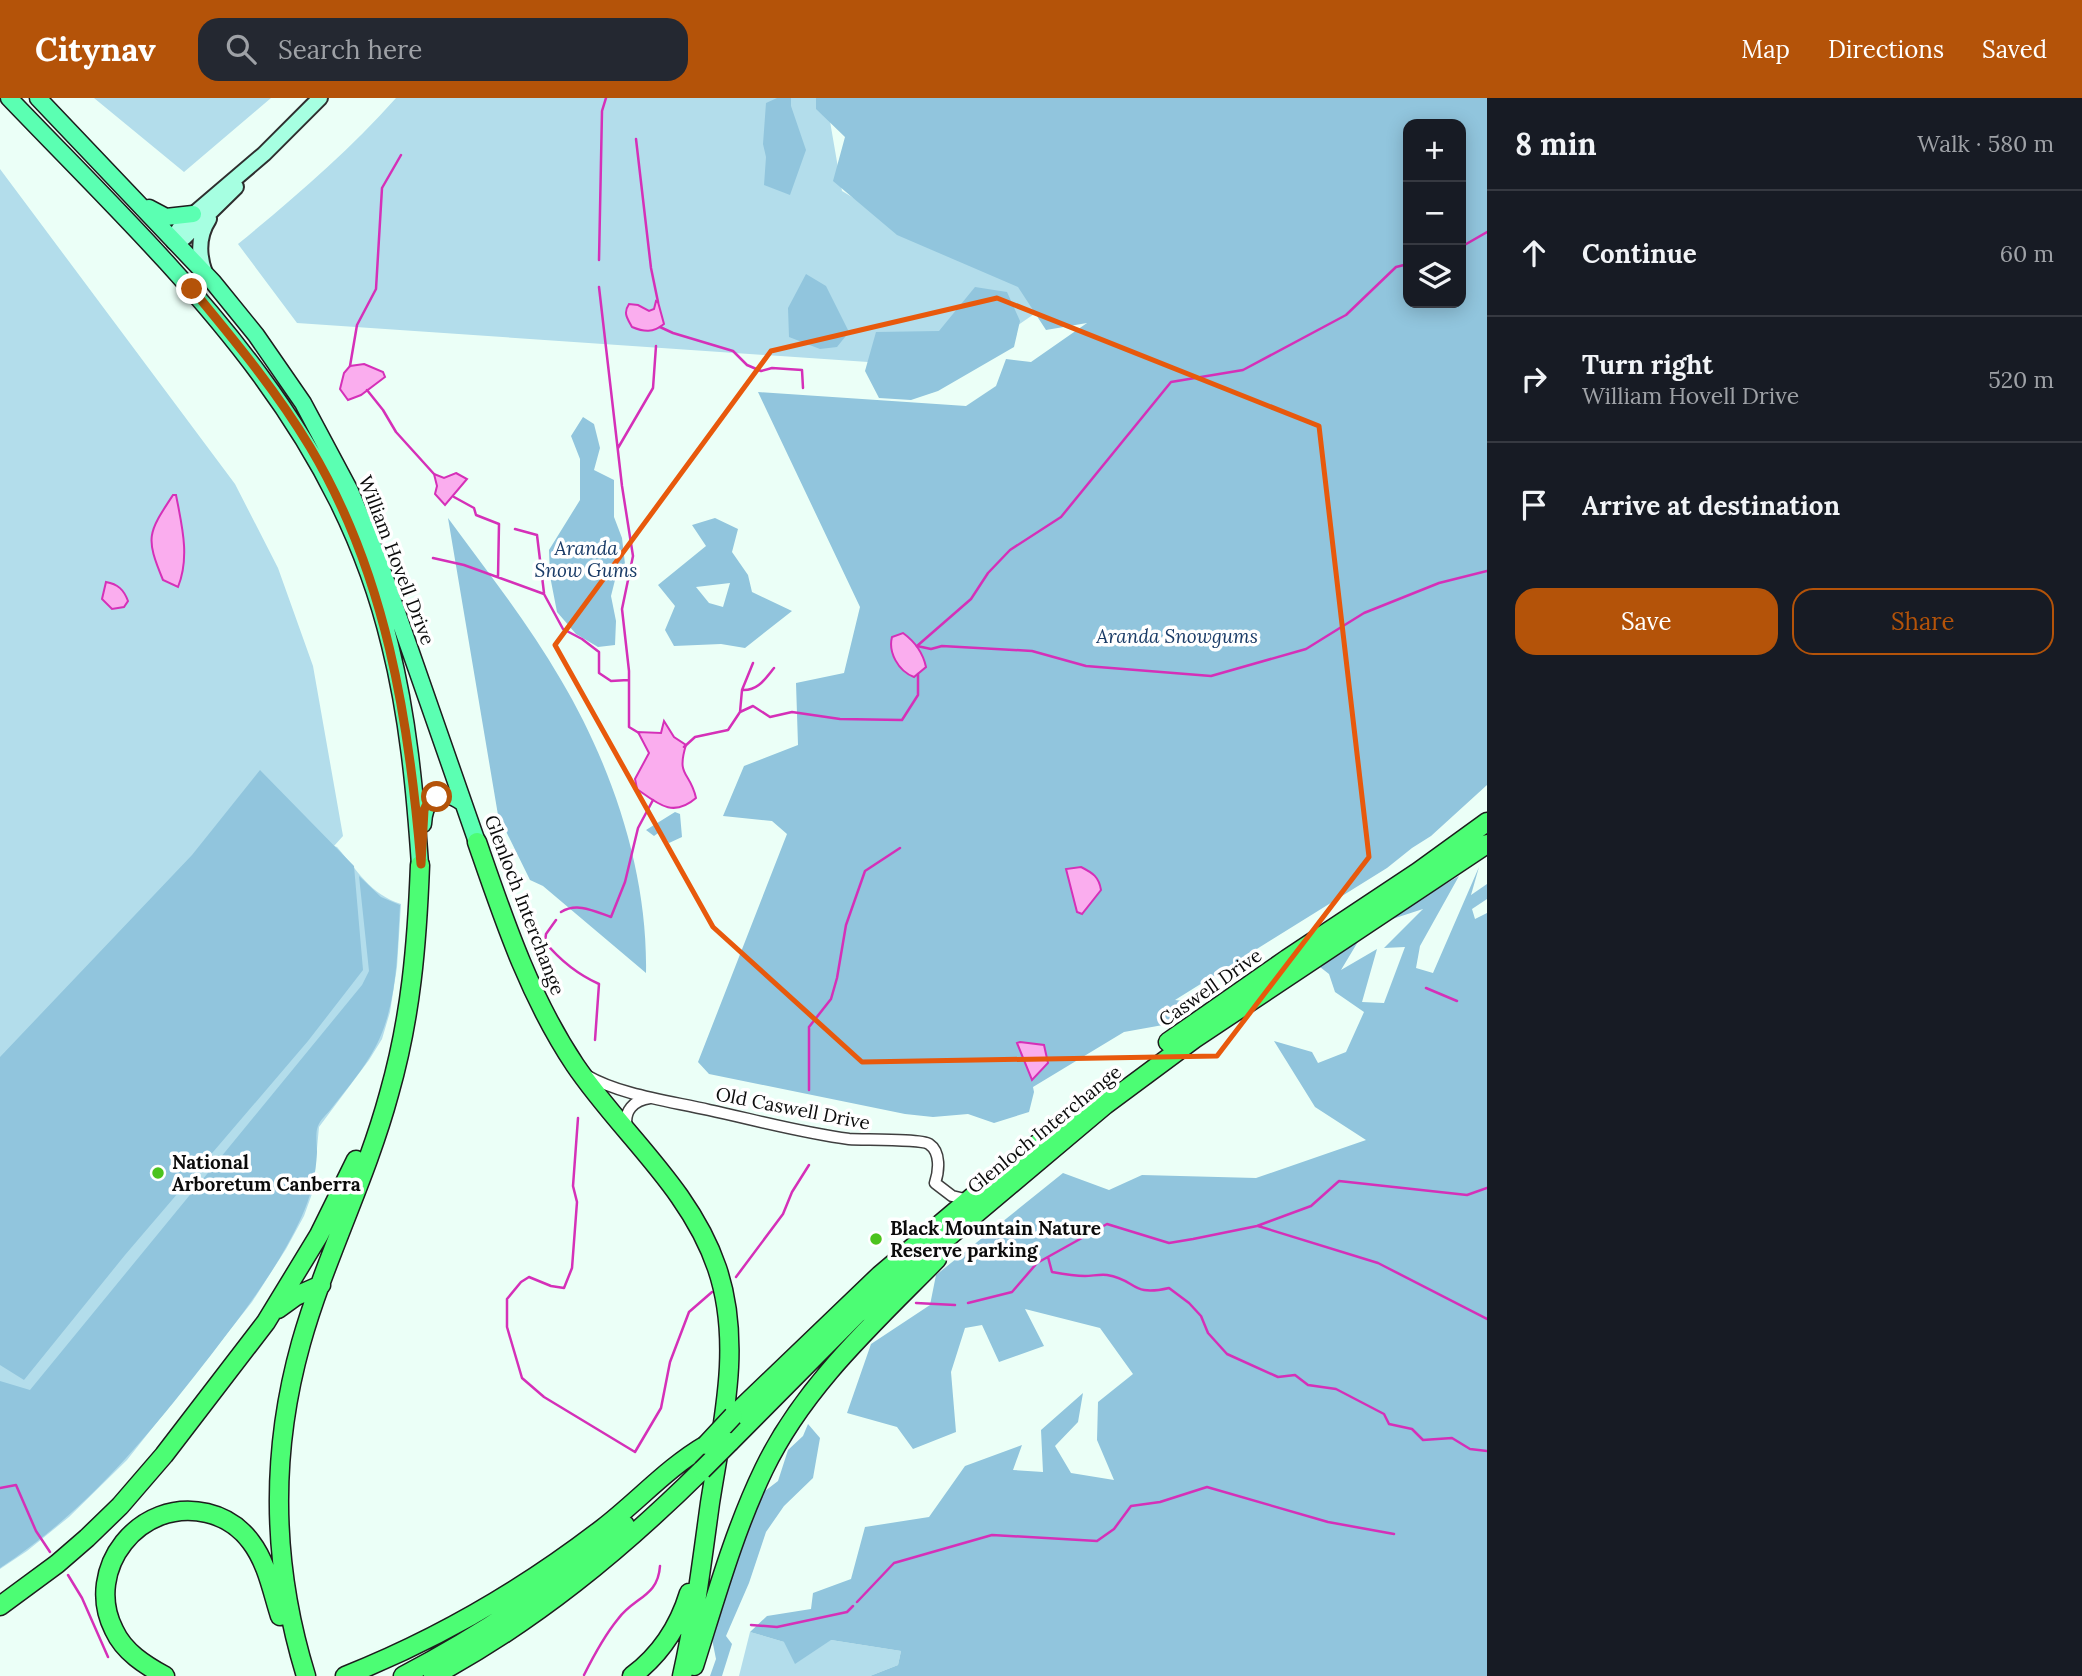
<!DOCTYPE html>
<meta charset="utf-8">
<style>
:root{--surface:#171b24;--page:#242831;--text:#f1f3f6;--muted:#9ea1a6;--line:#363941;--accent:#b45309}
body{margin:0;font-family:Lora,serif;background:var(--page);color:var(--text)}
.controls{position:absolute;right:21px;top:21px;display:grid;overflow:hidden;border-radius:14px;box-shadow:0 4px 18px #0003}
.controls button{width:63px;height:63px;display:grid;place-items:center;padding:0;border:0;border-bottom:2px solid var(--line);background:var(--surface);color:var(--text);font:35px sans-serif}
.stop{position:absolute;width:21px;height:21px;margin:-16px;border:5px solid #b45309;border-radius:50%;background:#fff}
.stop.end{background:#b45309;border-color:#fff;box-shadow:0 2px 7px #0008}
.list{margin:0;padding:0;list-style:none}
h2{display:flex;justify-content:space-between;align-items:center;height:91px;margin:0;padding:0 28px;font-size:30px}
h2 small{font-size:23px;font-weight:400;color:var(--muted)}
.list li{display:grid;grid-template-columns:46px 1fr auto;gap:21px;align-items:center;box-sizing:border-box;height:126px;padding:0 28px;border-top:2px solid var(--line)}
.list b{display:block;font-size:26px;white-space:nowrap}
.list p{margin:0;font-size:23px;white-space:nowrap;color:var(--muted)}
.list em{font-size:23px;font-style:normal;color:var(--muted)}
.actions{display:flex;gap:14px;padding:21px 28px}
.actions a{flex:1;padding:16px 0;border:2px solid var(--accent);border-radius:21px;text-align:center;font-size:24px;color:var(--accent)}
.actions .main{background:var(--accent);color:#fff}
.icon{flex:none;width:38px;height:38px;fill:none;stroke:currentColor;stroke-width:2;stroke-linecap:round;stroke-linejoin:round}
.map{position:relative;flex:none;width:1487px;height:1578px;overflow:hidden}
header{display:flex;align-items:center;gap:42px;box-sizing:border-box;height:98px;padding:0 35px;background:var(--accent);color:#fff}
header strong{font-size:33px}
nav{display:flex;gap:38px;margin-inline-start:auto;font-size:24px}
.search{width:490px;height:63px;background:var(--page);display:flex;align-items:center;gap:18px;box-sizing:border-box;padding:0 24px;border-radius:21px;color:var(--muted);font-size:26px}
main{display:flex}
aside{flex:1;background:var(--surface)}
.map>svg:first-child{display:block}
</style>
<header>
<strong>Citynav</strong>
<div class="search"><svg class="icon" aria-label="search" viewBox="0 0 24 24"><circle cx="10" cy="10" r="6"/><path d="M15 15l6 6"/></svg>Search here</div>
<nav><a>Map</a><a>Directions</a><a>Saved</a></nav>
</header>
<main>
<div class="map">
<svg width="1487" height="1578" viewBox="0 0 1487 1578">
<rect width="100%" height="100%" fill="#ebfff7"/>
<path fill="#b3ddeb" d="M94 0H271L184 74Z
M396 0H826L842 93 917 138 1053 203 956 270 297 225 238 146C294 100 348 54 396 0Z
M0 71 235 386 278 470 313 568 343 738 334 748 337 749C358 773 370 796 401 806L397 869 390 914 382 941 369 962 319 1029 313 1093 304 1118 286 1151 252 1204 127 1362 69 1419 27 1453 0 1471Z
M750 1534 784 1544 831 1542 901 1553 898 1567 870 1578H739Z"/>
<path fill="#91c5dd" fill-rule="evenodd" d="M777 0H791V8L806 52 790 97 764 87 766 59 763 46 766 5Z
M816 0H1487V687L1431 738 1412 750 1387 770 1175 902 1193 904 1163 927 1124 934 1033 989 1034 994 1029 1014 994 1025 968 1016 933 1019 905 1016 709 976 698 964 787 736 772 723 723 718 744 668 798 647 796 585 844 575 860 509 758 294 966 308 996 288 1006 261 1031 264 1087 225 1046 232 1018 189 897 137 833 83 845 39 816 11ZM1408 26H1461V205H1408Z
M806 176 826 188 849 234 837 249 820 251 789 239 788 210Z
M975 189 1007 194 1020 223 1014 249 938 293 911 302 879 300 865 273 876 234 939 233Z
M583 319 594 326 600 350 594 372 614 382V419L622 440 625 466 615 482 611 498 616 523 615 547 598 549 576 536 557 514 550 478 549 452 580 402V361L571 338Z
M448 420C487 473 528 525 561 582 612 668 648 774 646 875L543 788 530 782 498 717Z
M715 420 738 431 732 454 748 477 752 494 792 513 745 550 721 546 674 548 665 532 675 508 658 487 706 448 692 427ZM730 485 723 509 709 505 696 489Z
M260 672 354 768 363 872 308 943 125 1157 24 1282 0 1267V959L192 757Z
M675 714 680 716 682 739 669 745 661 733 654 738 646 732Z
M1479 769 1471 797 1487 786V801L1472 811 1475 821 1487 815V1578H870L898 1567 901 1553 831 1542 795 1566 784 1544 750 1534 767 1518 811 1511 813 1495 851 1481 865 1429 929 1419 965 1368 1022 1347 1013 1372 1043 1374 1041 1332 1083 1295 1078 1324 1055 1348 1071 1375 1114 1382 1097 1342 1098 1304 1133 1276 1100 1230 1025 1211 1044 1248 999 1264 982 1227 965 1230 951 1274 956 1334 913 1351 897 1329 847 1315 871 1246 930 1207 936 1177 1063 1075 1109 1092 1142 1077 1256 1080 1366 1042 1315 1009 1274 943 1312 954 1318 965 1346 954 1364 914 1335 894 1329 876 1320 869 1362 837 1341 872 1377 851 1362 904 1384 905 1405 849 1384 850 1423 811 1380 825 1459 778 1420 848 1416 870 1433 875Z
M359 778 381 799 400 807C397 857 398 916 369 960 358 978 344 994 331 1011 327 1016 320 1022 318 1028 315 1035 317 1046 317 1054 316 1077 311 1099 301 1120 278 1170 244 1214 211 1257 147 1339 88 1412 0 1470V1283L30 1292 362 887 369 873Z
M808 1326 820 1340 813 1380 784 1408 766 1434 749 1485 726 1538 732 1546 722 1578H710L716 1561 711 1536 735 1458 761 1396 778 1383 788 1352 803 1338Z"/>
<path fill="#faadee" stroke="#d530b8" stroke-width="2" d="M656 203 658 204 664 226C653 235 644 234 632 229 627 220 623 215 629 206L638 207 649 213 654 211Z
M364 266 383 274 385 279 361 297 348 302 340 291 344 275 350 268Z
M456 375 467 381 445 407 435 396 437 388 434 376 444 380Z
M173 397H176C182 428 190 459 178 489L163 482C145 439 148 435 173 397Z
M106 484C118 486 124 492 128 503L124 509 112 511 102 501Z
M903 535C914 543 923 555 926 569L914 579C898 573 888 554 892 539Z
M664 623 674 639 686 647C676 679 690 673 696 700 673 720 658 706 637 691L635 681 649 655 638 634 661 635Z
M1081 769C1093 775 1099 779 1101 792L1082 816 1077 814 1066 771Z
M1020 944 1044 947 1048 965 1032 982 1017 945Z"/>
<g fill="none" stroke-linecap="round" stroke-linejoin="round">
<path stroke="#d530b8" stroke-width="2.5" d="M636 41 651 170 658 204
M1461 149 1487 134
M599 162 602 13 606 0
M599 189 622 388 633 458 622 511 629 573V629L639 635
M660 229 673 235 733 253 747 267 761 273 772 270 802 272 803 290
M350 268 357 227 376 191 382 90 401 57
M367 292 383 312 396 334 434 376
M618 350 653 290 656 248
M454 399 474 410 476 417 499 426 498 479
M515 431 537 437 544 495
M433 460 464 467 544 496 563 531 582 541 599 554V575L611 583 628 582
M917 548 971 501 988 475 1010 452 1061 419 1171 284 1243 272 1346 217 1396 169 1408 166
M917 548 931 551 942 548 1032 553 1086 568 1211 578 1306 551 1364 515 1439 485 1487 473
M742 592C758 593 765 581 774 570
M740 614 742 592 753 565
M684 649 695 639 728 632 740 614 753 608 770 619 792 614 840 621 902 622 918 597V576
M561 814C577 804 594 813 611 819L625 784 638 730 653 702
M556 822 546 836 545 844C559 861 579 877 599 886L595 942
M1426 890 1457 903
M809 992V929L831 901 837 880 846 827 865 773 900 750
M578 1020 573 1088 577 1104 572 1170 564 1190 551 1188 529 1179 521 1184 507 1201V1229L522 1280 544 1299 635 1354 661 1310 670 1264 689 1214 712 1194
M1258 1128 1378 1165 1487 1221
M1048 1159 1052 1174C1063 1176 1074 1178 1085 1178 1092 1178 1100 1176 1107 1177 1138 1182 1130 1199 1169 1190L1189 1205 1201 1218 1208 1235 1227 1256 1278 1279 1295 1277 1308 1287 1336 1291 1384 1316 1389 1326 1412 1331 1423 1342 1452 1340 1470 1351 1487 1353
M736 1179 783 1116 792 1094 809 1067
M916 1205 955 1207
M968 1205 1012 1194 1037 1165 1107 1126 1169 1145 1193 1141 1257 1128 1311 1108 1339 1083 1467 1097 1487 1090
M0 1390 16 1387 36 1433 50 1454
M68 1477 82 1500 108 1559
M857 1504 894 1465 992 1437 1097 1443 1114 1431 1131 1408 1160 1404 1207 1389 1328 1424 1394 1436
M751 1527 777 1529 847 1514 853 1508
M584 1577C594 1557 604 1538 618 1521 634 1499 658 1499 660 1468"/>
<defs>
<path id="street" d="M586 977C620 997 670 1003 709 1012 755 1022 802 1035 849 1041 863 1042 921 1041 929 1046 941 1054 939 1073 935 1085L952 1098 969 1102
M627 1030C623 1013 634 1002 650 1000"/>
<path id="secondary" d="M174 144 175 137 183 125 264 56 320 0
M174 144 184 140 236 89
M205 175C198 156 198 138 209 121"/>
<path id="primary" d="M9 0C168 166 334 314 390 547 408 619 415 693 420 767
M38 0 213 184 256 237 303 305 350 393 378 460 477 744
M149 110 166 119 193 116
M423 726C424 701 441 688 463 705"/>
<path id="highway" d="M477 744C504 822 529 898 575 967 621 1035 690 1090 717 1170 743 1246 722 1328 710 1405 702 1463 695 1521 682 1578
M1168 944 1287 861 1418 774 1487 724
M278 1211 296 1198 321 1187
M733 1318 880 1177 997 1078 1109 989
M730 1344 858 1215 1105 1007 1194 941 1487 746
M0 1508 57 1466 87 1440 120 1408 164 1357 266 1224 319 1137 356 1062
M694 1568C715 1502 734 1433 764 1371 804 1288 874 1225 937 1161
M165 1578C145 1567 124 1554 114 1532 83 1471 140 1399 207 1415 224 1419 240 1429 251 1444 267 1465 272 1493 280 1518
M306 1578C272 1468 270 1356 301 1245 325 1160 366 1081 389 996 411 919 417 846 420 767
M345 1578C438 1541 524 1491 603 1430 638 1403 668 1369 706 1347
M403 1578C483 1536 558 1487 625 1427
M433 1578C534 1524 621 1452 702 1372
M632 1578C660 1557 679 1528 689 1495"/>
</defs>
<use href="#street" stroke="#3f3f3f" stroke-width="13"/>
<use href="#secondary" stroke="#2e2e2e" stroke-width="18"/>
<use href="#primary" stroke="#1d1d1d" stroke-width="19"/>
<use href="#highway" stroke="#1d1d1d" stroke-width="21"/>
<use href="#street" stroke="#fff" stroke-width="10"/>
<use href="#secondary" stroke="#a6ffe1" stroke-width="14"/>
<use href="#primary" stroke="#5bffb2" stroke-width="16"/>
<use href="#highway" stroke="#4cfd74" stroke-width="18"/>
<defs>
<path id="highway-bridge" d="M706 1347 733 1318
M702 1372 730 1344"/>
</defs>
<use href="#highway-bridge" stroke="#1d1d1d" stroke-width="21" stroke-linecap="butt"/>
<use href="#highway-bridge" stroke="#4cfd74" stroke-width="18"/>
</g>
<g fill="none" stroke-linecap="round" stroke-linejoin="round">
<path stroke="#b45309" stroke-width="9" d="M192 191C234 242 276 292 310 349 386 476 409 621 421 766L424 712 428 704 437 699"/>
</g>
<path fill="none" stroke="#e8590c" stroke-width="5" stroke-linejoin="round" d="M997 200 1319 328 1369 759 1217 958 862 964 713 829 555 547 771 253Z"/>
<g fill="#4bc31d" stroke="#fff" stroke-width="2.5">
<circle cx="158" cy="1075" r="7"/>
<circle cx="876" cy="1141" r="7"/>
</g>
<g text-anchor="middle" stroke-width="7" stroke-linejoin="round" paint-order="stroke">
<g font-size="19" font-style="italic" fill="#193b67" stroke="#fff">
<text x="586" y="457">Aranda<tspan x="586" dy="22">Snow Gums</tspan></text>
<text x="1177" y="545">Aranda Snowgums</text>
</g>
<g font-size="19" fill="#0c0c0c" stroke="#fff">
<text transform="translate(397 462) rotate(69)" y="7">William Hovell Drive</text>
<text transform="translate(525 807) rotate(69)" y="7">Glenloch Interchange</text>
<text transform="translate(1210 889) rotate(-35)" y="7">Caswell Drive</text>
<text transform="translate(793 1010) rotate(11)" y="7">Old Caswell Drive</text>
<text transform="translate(1044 1031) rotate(-39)" y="7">Glenloch Interchange</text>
</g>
<g font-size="19" font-weight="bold" fill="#0c0c0c" stroke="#fff" text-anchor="start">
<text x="172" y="1071">National<tspan x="172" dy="22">Arboretum Canberra</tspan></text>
<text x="890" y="1137">Black Mountain Nature<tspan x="890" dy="22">Reserve parking</tspan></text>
</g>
</g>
</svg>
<div class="controls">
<button>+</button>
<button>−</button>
<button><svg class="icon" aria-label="layers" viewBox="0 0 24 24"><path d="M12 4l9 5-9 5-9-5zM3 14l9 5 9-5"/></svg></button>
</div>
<div class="stop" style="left:437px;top:699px"></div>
<div class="stop end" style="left:192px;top:191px"></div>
</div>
<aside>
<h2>8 min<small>Walk · 580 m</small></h2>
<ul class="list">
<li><svg class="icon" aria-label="ahead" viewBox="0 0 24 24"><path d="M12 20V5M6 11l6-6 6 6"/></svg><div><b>Continue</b></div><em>60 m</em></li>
<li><svg class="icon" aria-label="right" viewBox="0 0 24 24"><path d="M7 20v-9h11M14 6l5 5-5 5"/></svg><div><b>Turn right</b><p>William Hovell Drive</p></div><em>520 m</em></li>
<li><svg class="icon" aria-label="arrive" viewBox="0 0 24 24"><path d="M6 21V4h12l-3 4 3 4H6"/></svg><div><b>Arrive at destination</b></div></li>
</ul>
<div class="actions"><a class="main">Save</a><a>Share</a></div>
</aside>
</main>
